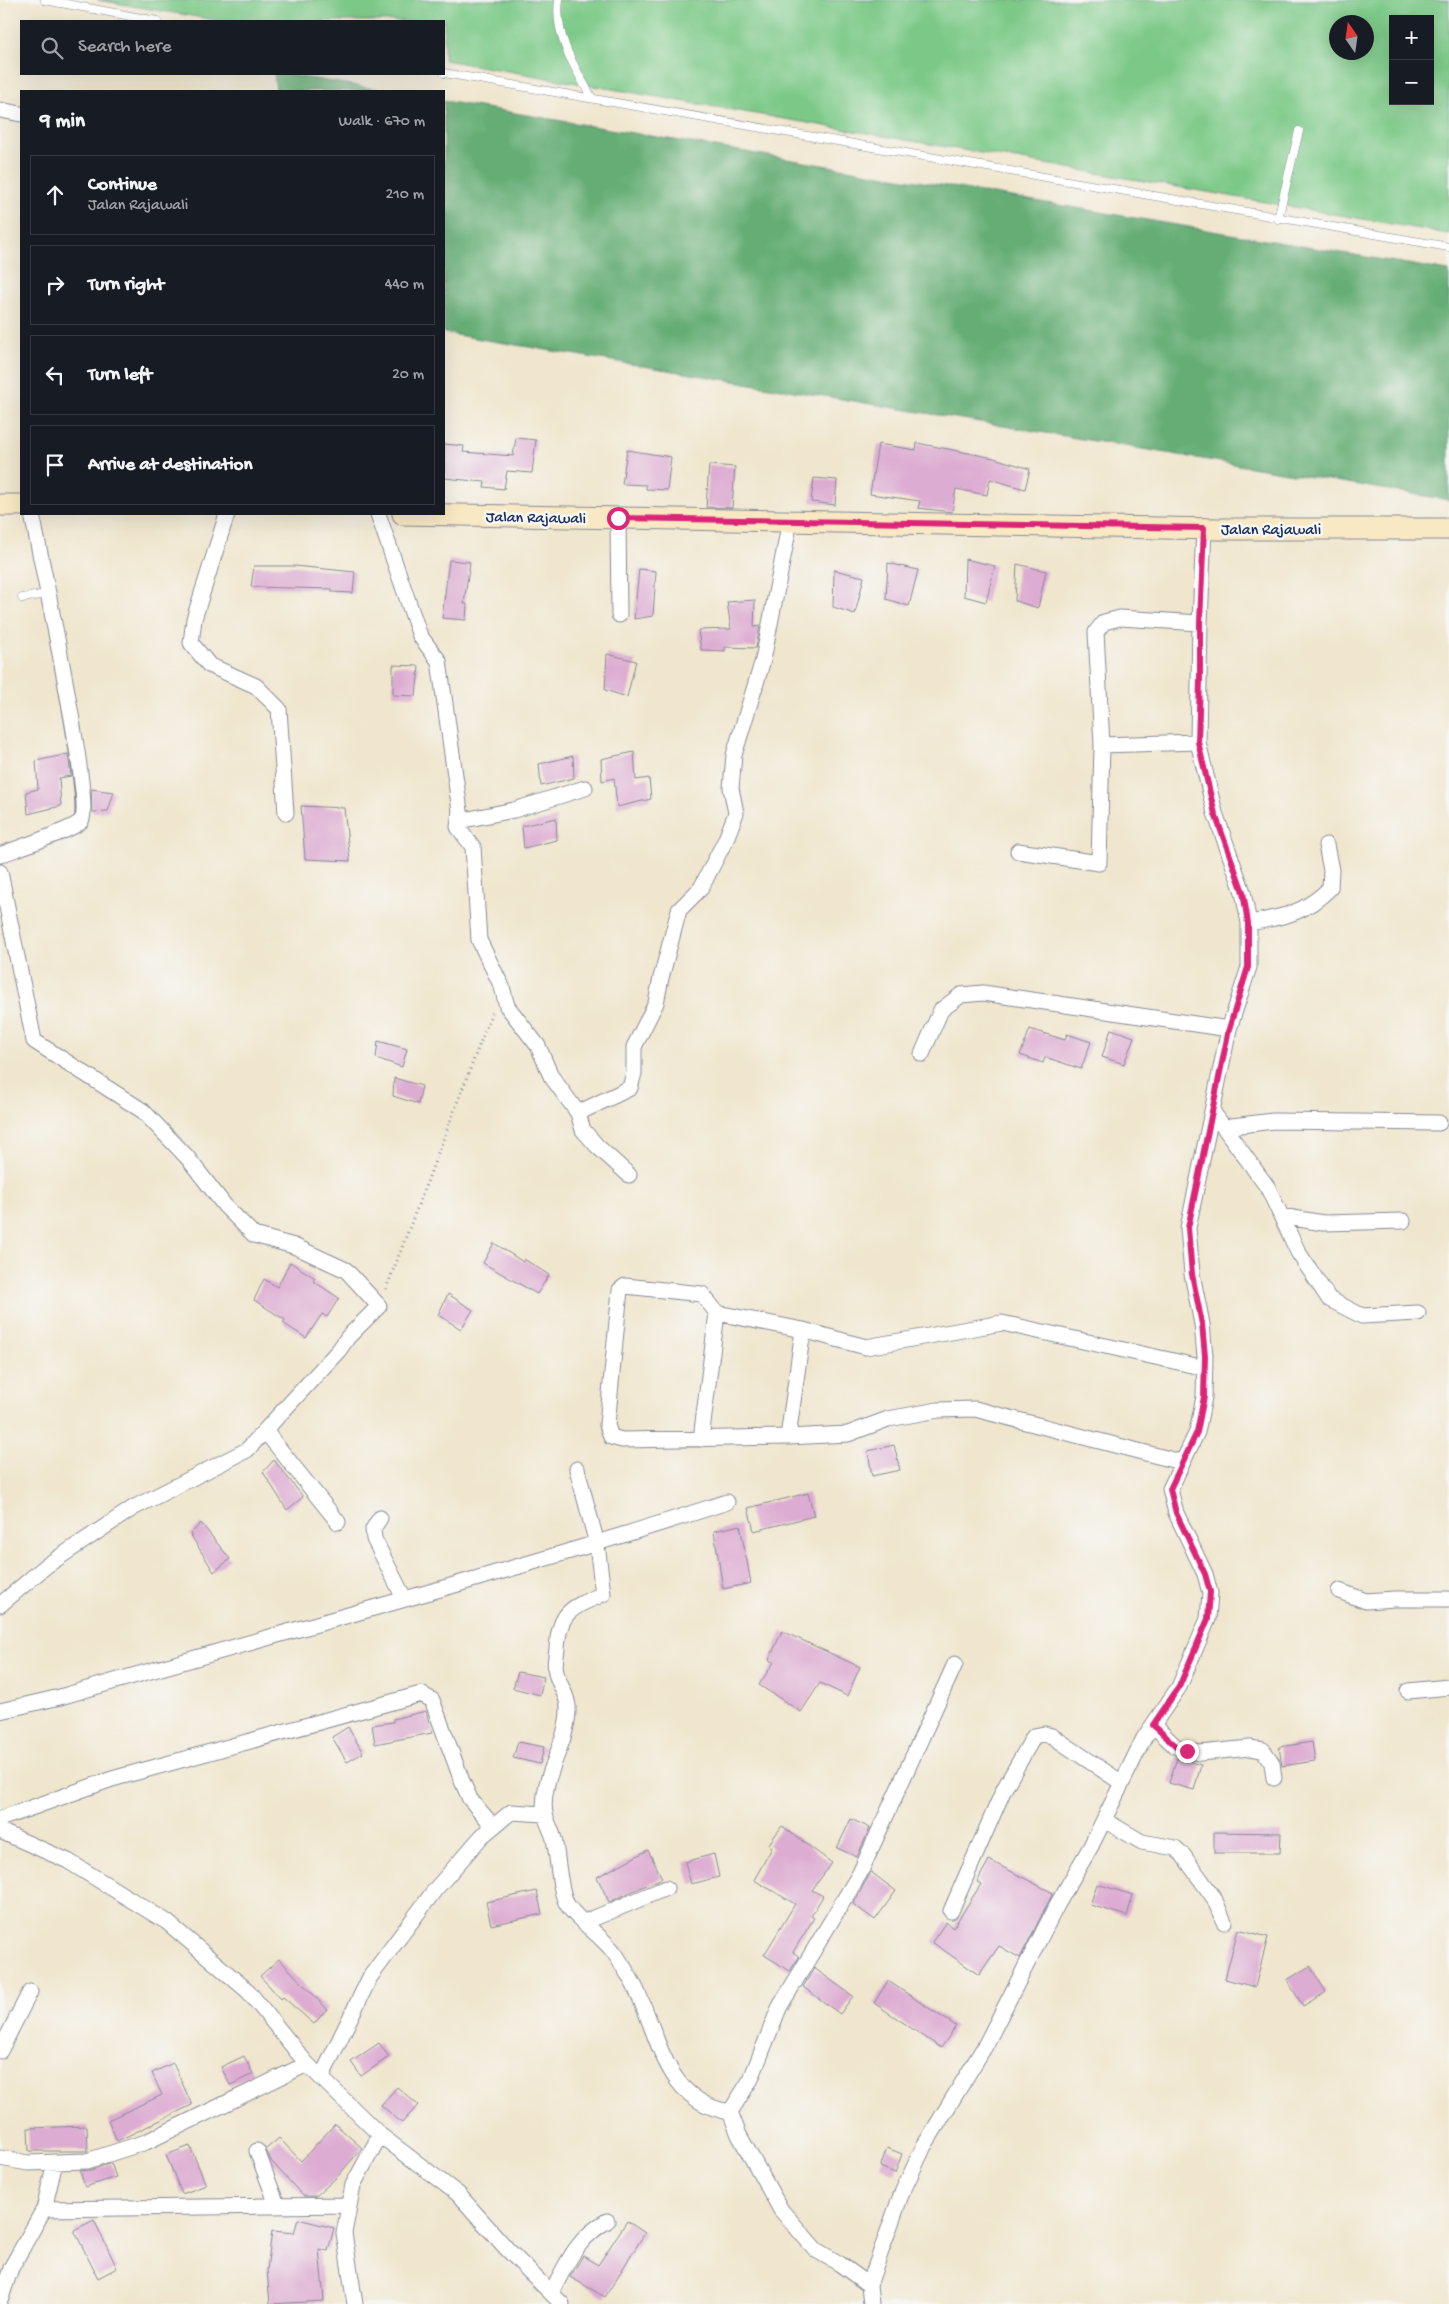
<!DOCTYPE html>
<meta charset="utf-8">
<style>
:root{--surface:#171b24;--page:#242831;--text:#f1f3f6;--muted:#9ea1a6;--line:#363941}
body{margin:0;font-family:"Gochi Hand",sans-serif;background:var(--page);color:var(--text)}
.controls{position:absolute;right:15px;top:15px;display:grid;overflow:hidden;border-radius:0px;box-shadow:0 5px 20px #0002}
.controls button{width:45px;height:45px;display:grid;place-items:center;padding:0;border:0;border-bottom:1px solid var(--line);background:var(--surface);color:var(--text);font:25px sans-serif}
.compass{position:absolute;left:1329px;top:15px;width:45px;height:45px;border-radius:50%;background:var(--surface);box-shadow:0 5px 20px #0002;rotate:347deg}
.stop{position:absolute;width:15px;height:15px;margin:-11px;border:4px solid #db2777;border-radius:50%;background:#fff}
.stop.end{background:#db2777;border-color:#fff;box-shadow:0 1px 5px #0008}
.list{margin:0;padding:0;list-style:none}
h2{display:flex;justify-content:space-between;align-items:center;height:65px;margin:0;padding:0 20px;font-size:21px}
h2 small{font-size:16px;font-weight:400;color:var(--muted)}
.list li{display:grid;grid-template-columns:32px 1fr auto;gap:15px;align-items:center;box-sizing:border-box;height:80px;margin:0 10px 10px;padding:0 10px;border:1px solid var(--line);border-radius:0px}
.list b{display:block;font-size:19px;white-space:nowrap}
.list p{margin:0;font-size:16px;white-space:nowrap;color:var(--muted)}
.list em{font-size:16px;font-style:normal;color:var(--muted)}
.icon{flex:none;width:28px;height:28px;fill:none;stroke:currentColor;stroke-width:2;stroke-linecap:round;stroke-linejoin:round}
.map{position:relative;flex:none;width:1449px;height:2304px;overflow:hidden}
.search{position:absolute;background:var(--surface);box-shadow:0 5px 20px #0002;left:20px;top:20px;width:425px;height:55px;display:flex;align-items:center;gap:12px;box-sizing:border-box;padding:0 18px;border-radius:0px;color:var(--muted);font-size:19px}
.panel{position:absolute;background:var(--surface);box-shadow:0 5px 20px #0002;left:20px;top:90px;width:425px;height:425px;border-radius:0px}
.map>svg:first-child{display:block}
</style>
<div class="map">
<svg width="1449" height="2304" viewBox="0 0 1449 2304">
<rect width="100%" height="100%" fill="#f6f6f2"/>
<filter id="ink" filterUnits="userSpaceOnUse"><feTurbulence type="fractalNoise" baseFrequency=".02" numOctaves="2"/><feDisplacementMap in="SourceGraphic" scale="10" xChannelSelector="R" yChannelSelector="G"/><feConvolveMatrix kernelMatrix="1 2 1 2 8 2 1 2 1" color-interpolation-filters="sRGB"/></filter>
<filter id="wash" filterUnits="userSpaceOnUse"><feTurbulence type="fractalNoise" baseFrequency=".0096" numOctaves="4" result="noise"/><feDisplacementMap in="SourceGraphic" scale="20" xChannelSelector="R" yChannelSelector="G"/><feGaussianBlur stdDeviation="1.12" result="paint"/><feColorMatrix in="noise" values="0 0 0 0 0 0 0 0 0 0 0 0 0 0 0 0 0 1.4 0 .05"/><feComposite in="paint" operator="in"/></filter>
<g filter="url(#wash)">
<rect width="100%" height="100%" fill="#f0e6ce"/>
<path fill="#7cc987" stroke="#4c7c72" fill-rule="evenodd" d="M98 0H1449V234L444 60V21H221ZM1393 19H1430V101H1393ZM1336 22H1366V52H1336Z"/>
<path fill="#65ad74" stroke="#406e69" d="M274 74H285L388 91H276Z
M444 101 1449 271V500L444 333Z"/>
<g id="blocks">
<path fill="#ddacd2" d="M516 438 536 440 532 473 507 471 504 489 484 487 485 482 444 478V444L464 446 463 452 513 456Z
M917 443 994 458 1030 469 1025 489 990 479 987 495 956 489 952 512 918 508 920 501 870 494 878 444 916 450Z
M627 450 671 457 667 490 646 489V485L622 484Z
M709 465 735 467 732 508 706 507Z
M814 478 837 480 835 505 811 502Z
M965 559 995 566 986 602 964 596Z
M449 560 470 562 464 604H467L466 620 442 618Z
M888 563 918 570 909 606 886 599Z
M1017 564 1046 571 1038 608 1015 601Z
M254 566H295L355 572 353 593 332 592V589L251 587Z
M639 569 656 571 653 616 634 619Z
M834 570 864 577 855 614 833 607Z
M755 600 754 627 760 626 756 648 725 647V651L701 650 698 630 731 629 727 602Z
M607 654 636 661 627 697 605 690Z
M393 665 419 666 416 696 393 695Z
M634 752 636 780 649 778 651 799 617 807 614 778 602 781 601 759Z
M68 754 71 776 59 778 61 806 28 814 26 792 38 789 36 761Z
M573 756 574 778 541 786 539 764Z
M91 789 114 792 108 811 92 812Z
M301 806 344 808 350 861 305 859Z
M556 818 557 840 524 848 522 826Z
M1030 1029 1065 1040 1067 1034 1091 1042 1081 1069 1045 1057 1043 1063 1020 1055Z
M1111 1029 1134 1037 1124 1064 1102 1057Z
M378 1041 407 1049 402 1067 376 1058Z
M394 1078 422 1086 418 1104 393 1096Z
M494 1243 523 1262 524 1259 549 1275 537 1294 483 1263Z
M290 1262 315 1278 313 1281 339 1298 327 1317 322 1314 306 1338 283 1323 285 1320 254 1300 264 1279 277 1287Z
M448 1294 473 1310 461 1329 438 1315Z
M894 1445 900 1470 872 1476 868 1451Z
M274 1460 303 1497 287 1510 263 1472Z
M808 1493 814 1516 754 1531 748 1508Z
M201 1523 230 1559 214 1572 190 1534Z
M740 1525 751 1583 723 1589 714 1531Z
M782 1631 860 1667 847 1696 820 1683 801 1712 759 1685 774 1662 769 1660Z
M518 1672 544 1677 540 1695 513 1688Z
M426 1711 432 1733 375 1744 372 1725 393 1722V1719Z
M348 1727 363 1753 347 1762 332 1737Z
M518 1742 544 1747 540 1764 513 1758Z
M1312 1742 1315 1761 1282 1766 1279 1747Z
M1177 1758 1201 1765 1194 1790 1169 1783Z
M851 1819 870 1828 857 1857 837 1848Z
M782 1826 832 1863 812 1890 823 1896 811 1916 814 1918 793 1952 799 1957 790 1971 764 1955 795 1904 754 1880 772 1848 768 1845Z
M1214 1832 1281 1833 1280 1853H1214Z
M648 1850 662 1878 609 1902 597 1877Z
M714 1854 719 1877 691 1884 685 1862Z
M989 1860 1053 1893 1020 1958 999 1946 979 1975 932 1942 946 1922 953 1928 981 1884 977 1882Z
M871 1872 896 1891 875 1920 853 1904Z
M1097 1884 1133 1895 1127 1916 1090 1905Z
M537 1891 542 1914 491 1925 486 1902Z
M1238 1929 1268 1937 1255 1987 1225 1979Z
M279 1959 327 2009 314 2024 283 1997 281 1999 260 1976Z
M1310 1966 1326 1992 1303 2006 1287 1980Z
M814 1968 853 1996 840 2014 803 1987Z
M888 1981 956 2026 941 2048 874 2003Z
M379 2043 389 2057 361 2076 351 2062Z
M244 2056 253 2074 230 2085 221 2067Z
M173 2063 192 2105 117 2141 108 2120 162 2095 152 2073Z
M397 2087 418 2105 402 2123 381 2105Z
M335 2124 362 2148 338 2176 316 2196H303L271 2161 266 2149 279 2138 301 2161Z
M87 2126 88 2151H29L28 2128Z
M190 2146 206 2185 182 2194 166 2155Z
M887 2148 902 2154 895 2173 880 2167Z
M111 2163 116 2177 85 2187 80 2171 90 2170Z
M298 2219 334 2228 328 2251 319 2249 324 2301 270 2304 267 2270 272 2231 294 2233Z
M94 2220 117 2268 98 2278 74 2230Z
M627 2221 645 2233 605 2297 570 2277 583 2256 598 2265Z"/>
</g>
</g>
<g filter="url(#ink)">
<use href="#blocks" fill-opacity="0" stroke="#868a96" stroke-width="1"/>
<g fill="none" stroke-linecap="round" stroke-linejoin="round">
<defs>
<path id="lane" d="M45 0 157 21
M559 0C554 36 575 68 592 98
M444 73 1449 247
M1278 219 1299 131
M22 598 47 594"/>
<path id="street" d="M0 110 21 114
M227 514 194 619 191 643 209 665 256 686 279 709 286 813
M378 514 420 636 439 661 460 811 458 827 473 847 479 940 502 987 507 1006 538 1046 551 1076 578 1113 583 1130 597 1146 629 1175
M618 518 619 615
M1102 745 1198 742
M459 821 514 810 585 788
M1018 851 1099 863 1102 745 1096 632 1104 622 1120 618 1200 623
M0 855C15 849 73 830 81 821 94 806 39 550 32 514
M0 872 34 1041 143 1111 187 1157 225 1206 254 1235 294 1246 346 1270 379 1306 348 1337 339 1350 247 1450 133 1508 46 1566 0 1605
M1249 923C1283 917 1304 914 1330 888L1331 870 1326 845
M922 1054 941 1010 961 995 983 993 1229 1029 1249 967V923L1243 892 1215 813 1198 742 1200 623 1204 528
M1212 1111 1268 1188 1298 1252 1329 1299 1362 1316 1418 1313
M578 1113 630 1088 634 1073V1047L656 1003 661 978 679 910 701 888 726 839 736 813 731 788 734 755 763 660 790 521
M1224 1127 1273 1121 1439 1123
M1281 1216 1323 1223 1403 1221
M265 1431 338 1522
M788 1437 622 1440 611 1437 607 1425 620 1290 625 1286 702 1294 717 1313 803 1330
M701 1439 717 1313
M1181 1462 975 1409 938 1410 888 1419 848 1434 788 1437 803 1330 866 1347 1002 1323 1205 1368
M577 1469 597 1544 603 1594C571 1608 559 1611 557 1649 556 1656 554 1665 556 1672 558 1684 568 1695 568 1707 569 1744 539 1778 545 1814 547 1823 552 1831 554 1839 558 1856 559 1893 568 1906 580 1923 603 1936 616 1955 623 1966 631 1978 637 1991 660 2039 666 2102 730 2112L739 2135 781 2210 816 2250 840 2264 869 2285
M380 1518 373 1529 374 1539 404 1598
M1339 1591 1366 1601 1394 1599H1449
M1408 1691 1449 1687
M0 1711 60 1697C282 1632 507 1574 727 1502
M1153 1725 1175 1746 1187 1751 1200 1753 1250 1748 1263 1750 1272 1763 1274 1778
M0 1819 112 1779 421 1694 432 1700 462 1781 470 1799 493 1826
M1104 1820 1142 1842 1175 1848 1183 1855 1214 1898 1224 1922
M0 1831 68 1861 167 1922 248 1991 307 2064 380 2135 458 2194 507 2249 562 2304
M951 1911 1004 1789 1034 1736 1044 1734 1052 1736 1122 1783
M585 1922 666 1888
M0 2051 30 1992
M321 2078 370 1977 434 1891 482 1836 511 1812 545 1814
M730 2112 751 2079 779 2008 860 1873 955 1664
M257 2151 277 2205
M0 2158 28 2163 87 2161 146 2142 307 2064
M44 2209 349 2205
M551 2293C567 2263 577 2238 607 2221
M0 2301 11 2268 44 2209 55 2162
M355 2304 344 2233 353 2185 380 2135
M871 2304 869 2285 901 2195 924 2146 985 2046 1057 1905 1091 1846 1144 1738 1179 1687 1208 1619 1210 1593 1205 1574 1176 1513 1170 1489 1197 1432 1204 1397 1205 1356 1202 1324 1192 1274 1188 1228 1229 1029"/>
<path id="secondary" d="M0 505H21
M403 514 1217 529H1449"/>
</defs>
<use href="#lane" stroke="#868a96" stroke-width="9"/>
<use href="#street" stroke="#868a96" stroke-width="17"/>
<use href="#secondary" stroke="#868a96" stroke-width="23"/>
<path stroke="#868a96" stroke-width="3" stroke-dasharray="1 4" stroke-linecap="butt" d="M386 1289 492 1012"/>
<use href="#lane" stroke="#fff" stroke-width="8"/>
<use href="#street" stroke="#fff" stroke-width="15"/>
<use href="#secondary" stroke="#f8e8c3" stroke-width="21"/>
</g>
</g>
<g fill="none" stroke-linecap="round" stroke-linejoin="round" filter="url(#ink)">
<path stroke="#db2777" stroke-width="6" d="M618 518 1204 528 1200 623V681L1198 742 1215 814 1243 892 1248 923V967L1229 1029 1188 1228 1192 1274 1202 1324 1205 1356 1204 1397 1197 1432 1170 1489 1176 1513 1205 1574 1210 1592 1208 1619 1179 1687 1153 1725 1176 1746 1187 1751"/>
</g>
<g text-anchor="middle" stroke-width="5" stroke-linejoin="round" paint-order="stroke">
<g font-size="16" fill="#1b2f5e" stroke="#f6f6f2">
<text transform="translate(536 516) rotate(1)" y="6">Jalan Rajawali</text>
<text x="1271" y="534">Jalan Rajawali</text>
</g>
</g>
</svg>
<div class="controls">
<button>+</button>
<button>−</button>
</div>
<svg class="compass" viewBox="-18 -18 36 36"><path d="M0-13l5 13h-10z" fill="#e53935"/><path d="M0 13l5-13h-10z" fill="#9ea1a6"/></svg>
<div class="stop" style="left:618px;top:518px"></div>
<div class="stop end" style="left:1187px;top:1751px"></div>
<div class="search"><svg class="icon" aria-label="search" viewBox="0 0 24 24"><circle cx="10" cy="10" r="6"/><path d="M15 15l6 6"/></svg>Search here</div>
<section class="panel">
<h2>9 min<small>Walk · 670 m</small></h2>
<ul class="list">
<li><svg class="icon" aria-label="ahead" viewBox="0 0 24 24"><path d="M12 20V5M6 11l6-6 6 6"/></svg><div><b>Continue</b><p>Jalan Rajawali</p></div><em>210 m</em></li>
<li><svg class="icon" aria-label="right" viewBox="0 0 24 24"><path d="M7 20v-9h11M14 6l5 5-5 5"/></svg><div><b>Turn right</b></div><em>440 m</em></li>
<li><svg class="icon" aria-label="left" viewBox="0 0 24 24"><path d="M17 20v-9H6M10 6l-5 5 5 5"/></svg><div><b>Turn left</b></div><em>20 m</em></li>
<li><svg class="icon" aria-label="arrive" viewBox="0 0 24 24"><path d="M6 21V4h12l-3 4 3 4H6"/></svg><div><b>Arrive at destination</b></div></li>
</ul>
</section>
</div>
